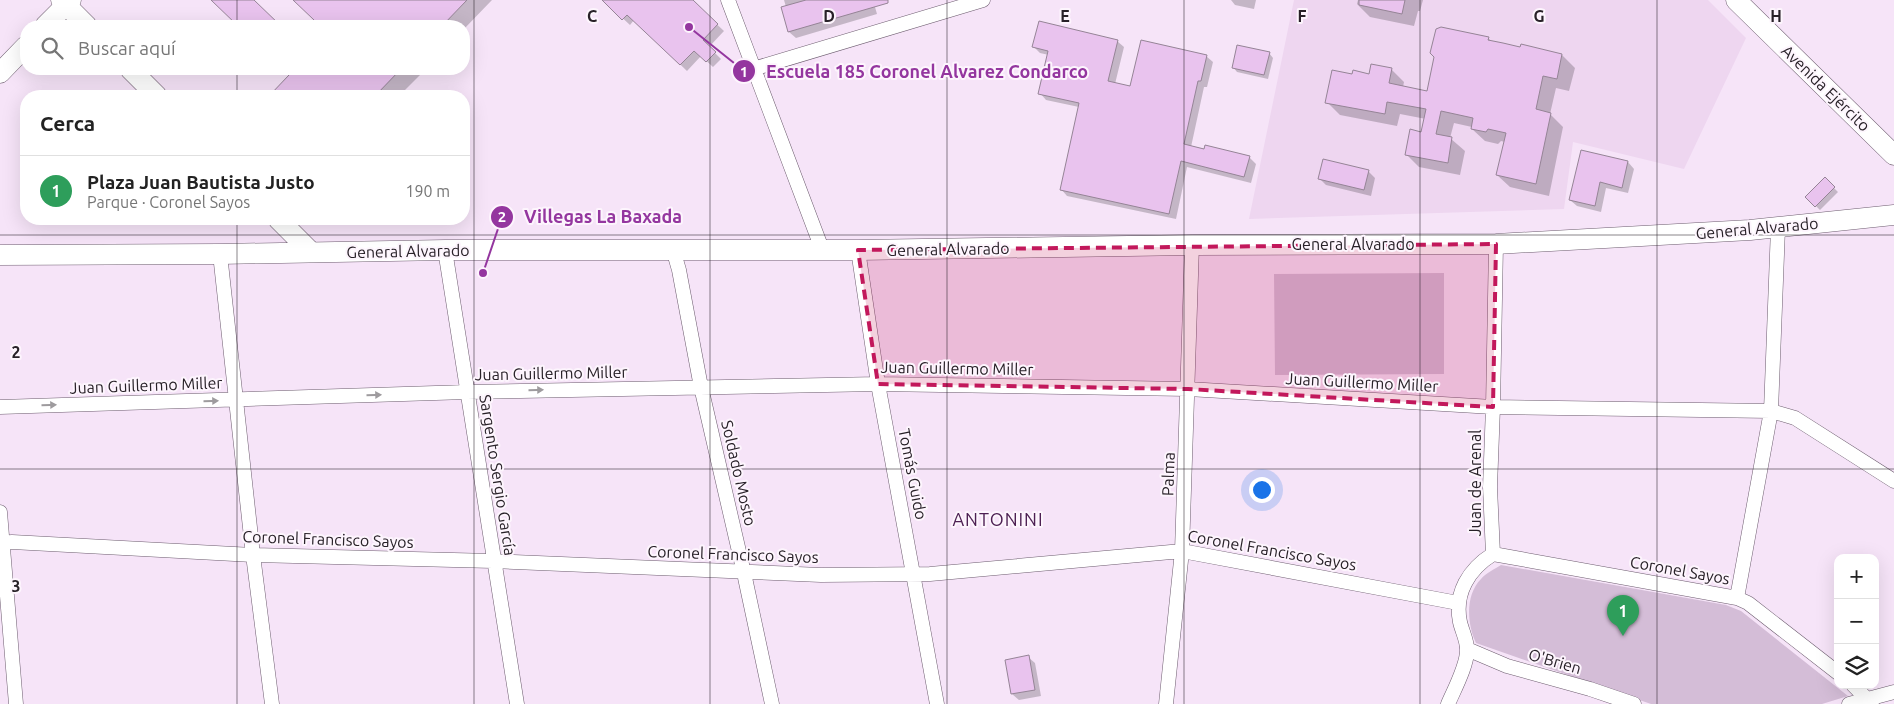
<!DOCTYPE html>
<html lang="es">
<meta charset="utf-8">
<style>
:root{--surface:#fff;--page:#f2f2f2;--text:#222;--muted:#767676;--line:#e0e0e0;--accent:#94369f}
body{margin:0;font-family:Ubuntu,sans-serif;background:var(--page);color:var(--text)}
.controls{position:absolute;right:15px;bottom:15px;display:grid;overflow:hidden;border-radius:10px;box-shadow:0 5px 20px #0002}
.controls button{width:45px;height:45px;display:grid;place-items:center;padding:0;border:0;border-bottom:1px solid var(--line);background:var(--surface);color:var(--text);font:25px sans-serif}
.you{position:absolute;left:1261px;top:489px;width:18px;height:18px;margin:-12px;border:4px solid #fff;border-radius:50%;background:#1a73e8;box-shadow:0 0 0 8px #1a73e833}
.badge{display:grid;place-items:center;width:32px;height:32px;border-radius:50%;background:var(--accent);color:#fff;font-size:16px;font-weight:700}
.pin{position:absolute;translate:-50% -41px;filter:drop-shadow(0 1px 2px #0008)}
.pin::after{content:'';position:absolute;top:26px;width:18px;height:15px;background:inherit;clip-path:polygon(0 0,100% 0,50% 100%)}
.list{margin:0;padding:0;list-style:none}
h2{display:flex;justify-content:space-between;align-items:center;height:65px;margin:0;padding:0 20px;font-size:21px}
h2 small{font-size:16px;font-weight:400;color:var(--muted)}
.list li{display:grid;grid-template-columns:32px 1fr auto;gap:15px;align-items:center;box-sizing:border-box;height:70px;padding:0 20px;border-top:1px solid var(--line)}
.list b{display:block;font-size:19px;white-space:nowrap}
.list p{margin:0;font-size:16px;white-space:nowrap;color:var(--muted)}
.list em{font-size:16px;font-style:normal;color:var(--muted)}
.icon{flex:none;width:28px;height:28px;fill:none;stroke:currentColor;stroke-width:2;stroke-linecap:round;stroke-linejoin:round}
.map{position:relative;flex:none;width:1894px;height:704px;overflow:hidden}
.search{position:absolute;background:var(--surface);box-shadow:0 5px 20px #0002;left:20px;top:20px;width:450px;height:55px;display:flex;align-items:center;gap:12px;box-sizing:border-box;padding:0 18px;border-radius:20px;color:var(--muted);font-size:19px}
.panel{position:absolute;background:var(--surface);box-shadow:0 5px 20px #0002;left:20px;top:90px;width:450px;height:135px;border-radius:20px}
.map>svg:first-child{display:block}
</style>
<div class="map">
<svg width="1894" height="704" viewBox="0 0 1894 704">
<rect width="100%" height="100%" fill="#f6e4f8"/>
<path fill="#eed6f0" d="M1294 0H1708L1746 38 1684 169 1573 142 1564 209 1249 219Z"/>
<path fill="#d4bdd7" d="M1444 273V374L1275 375 1274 274Z
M1501 565 1726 605 1741 611 1848 696 1822 704H1651L1476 643C1467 624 1465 595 1481 579 1486 573 1495 569 1501 565Z"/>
<path fill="#0003" d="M294 0H492L464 29V26H309L315 20Z
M603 0H691L724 31 709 47 721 59 713 67 701 56 687 71 634 20 630 25Z
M784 0H873L877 14 796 38 789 32 782 8 786 7Z
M1231 0H1256L1254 9 1235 5Z
M1358 0H1423L1420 11H1418L1414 26 1370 17 1357 4Z
M1488 38 1492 42 1521 48 1522 46 1562 55 1575 68 1569 91 1556 88 1550 114 1563 127 1549 196 1510 187 1497 175 1505 142 1501 141 1498 144 1485 141 1472 129V127L1454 123 1450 138 1465 151 1460 175 1419 167 1406 154 1422 133 1426 119 1400 114 1397 126 1340 115 1327 102 1353 75H1370L1391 69 1404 82 1403 87 1428 92Z
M1117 41 1124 47 1115 84 1131 87 1206 56 1213 62 1207 87H1204L1191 147 1249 157 1256 164 1251 183 1187 167 1176 219 1067 196 1061 189 1079 107 1046 100 1040 93 1049 55 1040 53 1034 47Z
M1269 53 1273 58 1268 79 1237 72 1233 67Z
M283 69H426L399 96H271L291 76Z
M1582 151 1628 162 1634 169 1628 193 1606 188 1601 212 1577 206 1570 200Z
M1324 160 1369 172 1375 178 1371 196 1326 185 1319 178Z
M1825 179 1838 192 1820 210 1807 197Z
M1028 657 1035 663 1041 696 1019 700 1012 694 1006 661Z"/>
<path fill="#e9c3ee" stroke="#958496" d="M211 0H254L281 26H238Z
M293 0H467L442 26H308L314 20Z
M602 0H693L718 24 703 40 716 52 706 62 694 51 680 65 627 15 622 20Z
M806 0H888V3L788 32 781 7Z
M1359 0H1405L1402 14 1359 5Z
M1039 21 1118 40 1108 81 1130 86 1141 40 1207 55 1201 81H1198L1184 144 1204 149 1205 145 1250 156 1244 177 1181 161 1169 214 1060 190 1079 103 1038 94 1048 51 1032 47Z
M1441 27 1489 37 1488 40 1503 43 1520 47 1521 44 1562 54 1557 79 1543 76 1536 109 1551 113 1536 184 1496 175 1506 133 1488 129 1486 132 1471 129 1473 118 1441 111 1436 134 1452 137 1448 163 1405 155 1410 129 1421 132 1426 109 1387 102 1385 114 1325 103 1332 70 1352 74 1353 70 1369 74 1371 64 1392 68 1389 83 1427 91 1434 57 1430 53 1436 29Z
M1237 45 1270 52 1264 75 1232 68Z
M282 69H401L375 96H269L289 75Z
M1581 150 1628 161 1622 188 1600 182 1595 206 1569 200Z
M1323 159 1369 170 1364 190 1318 179Z
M1825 177 1835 187 1815 207 1805 197Z
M1029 655 1035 690 1011 694 1005 660Z"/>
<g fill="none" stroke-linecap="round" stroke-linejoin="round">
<defs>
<path id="street" d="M728 0 822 249
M753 69 983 0
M673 249 679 270 701 387 744 573 772 704
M445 250 517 704
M858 250 878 384 937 704
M220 254 253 555 272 704
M0 407 467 392 878 384 1188 389 1493 407 1771 411 1795 418 1894 481
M0 512 16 704
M0 543 12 542 253 555 493 561 821 575 930 574 1182 551 1458 603
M1493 554 1737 598 1748 603 1838 673
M1737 598 1771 411 1778 228
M1467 649 1507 666 1590 689 1634 704
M1853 685 1872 704
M1166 704 1182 551 1192 245
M1448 704C1454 690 1468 664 1467 649 1467 640 1462 631 1460 622 1454 593 1469 569 1493 554L1490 487 1493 407 1496 244
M1849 704 1894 692"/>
<path id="secondary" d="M61 0 87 26
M1736 0 1894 155
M45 26 71 0
M130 69 157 96
M0 73 26 46
M278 219 311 252
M0 255 220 254 445 250H858L1192 245 1496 244 1750 230 1894 215"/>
</defs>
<use href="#street" stroke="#6d5d6f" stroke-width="15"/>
<use href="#secondary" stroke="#6d5d6f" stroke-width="21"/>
<use href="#street" stroke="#fff" stroke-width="14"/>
<use href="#secondary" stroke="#fff" stroke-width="20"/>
</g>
<defs><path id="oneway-solid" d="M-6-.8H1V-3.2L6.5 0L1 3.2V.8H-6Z" transform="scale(1.25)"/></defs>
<g fill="#9e9b9e">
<use href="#oneway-solid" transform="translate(536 390) rotate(-1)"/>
<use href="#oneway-solid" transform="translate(374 395) rotate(-2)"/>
<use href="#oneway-solid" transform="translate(211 401) rotate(-2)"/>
<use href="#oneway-solid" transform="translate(49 405) rotate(-2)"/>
</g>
<path fill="#c2185b" fill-opacity="0.2" stroke="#c2185b" stroke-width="4" stroke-dasharray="10 6" stroke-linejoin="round" d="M1496 244 1493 407 1188 389 878 384 858 250Z"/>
<path fill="none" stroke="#282128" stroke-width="1" stroke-opacity="0.55" d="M237 0V26M474 0V704M710 0V704M947 0V704M1184 0V704M1420 0V704M1657 0V704M237 69V96M237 219V704M0 235H1894M0 469H1894"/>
<g text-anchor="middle" stroke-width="4" stroke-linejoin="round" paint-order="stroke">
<g font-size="16" fill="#282128" stroke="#fdf5fd">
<text transform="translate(1826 88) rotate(44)" y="6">Avenida Ejército</text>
<text transform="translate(1757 228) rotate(-5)" y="6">General Alvarado</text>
<text x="1353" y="250">General Alvarado</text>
<text transform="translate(948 249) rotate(-1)" y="6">General Alvarado</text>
<text transform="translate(408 251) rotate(-1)" y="6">General Alvarado</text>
<text transform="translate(957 368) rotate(1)" y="6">Juan Guillermo Miller</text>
<text transform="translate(551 373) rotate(-1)" y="6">Juan Guillermo Miller</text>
<text transform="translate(1362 382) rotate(3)" y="6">Juan Guillermo Miller</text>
<text transform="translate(146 385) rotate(-2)" y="6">Juan Guillermo Miller</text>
<text transform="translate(739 473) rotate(77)" y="6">Soldado Mosto</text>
<text transform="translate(913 474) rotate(79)" y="6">Tomás Guido</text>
<text transform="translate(1168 474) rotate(-88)" y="6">Palma</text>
<text transform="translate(498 475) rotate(81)" y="6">Sargento Sergio García</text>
<text transform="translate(1475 483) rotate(-90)" y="6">Juan de Arenal</text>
<text transform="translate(328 539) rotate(2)" y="6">Coronel Francisco Sayos</text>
<text transform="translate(1272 550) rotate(10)" y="6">Coronel Francisco Sayos</text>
<text transform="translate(733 554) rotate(2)" y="6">Coronel Francisco Sayos</text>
<text transform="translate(1680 570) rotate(10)" y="6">Coronel Sayos</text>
<text transform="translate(1555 661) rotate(16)" y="6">O'Brien</text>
</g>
<g font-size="18" letter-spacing="1" fill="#4d2053" stroke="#fdf5fd">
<text x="998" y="526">ANTONINI</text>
</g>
</g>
<g font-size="16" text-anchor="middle" font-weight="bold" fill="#282128" stroke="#fdf5fd" stroke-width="4" stroke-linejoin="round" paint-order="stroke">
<text x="592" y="22">C</text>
<text x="829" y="22">D</text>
<text x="1065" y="22">E</text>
<text x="1302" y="22">F</text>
<text x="1539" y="22">G</text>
<text x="1776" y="22">H</text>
<text x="16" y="358">2</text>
<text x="16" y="592">3</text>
</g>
<path fill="none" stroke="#94369f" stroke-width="2" d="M689 27L744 71M483 273L502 217"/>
<g fill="#94369f" stroke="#fdf5fd" stroke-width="2">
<circle cx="689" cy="27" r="5"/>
<circle cx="483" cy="273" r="5"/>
<circle cx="744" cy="71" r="12"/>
<circle cx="502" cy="217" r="12"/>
</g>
<g font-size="15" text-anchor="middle" font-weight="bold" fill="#fff">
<text x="744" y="77">1</text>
<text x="502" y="222">2</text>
</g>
<g font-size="18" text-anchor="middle" font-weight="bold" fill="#94369f" stroke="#fdf5fd" stroke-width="4" stroke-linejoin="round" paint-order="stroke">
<text x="927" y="78">Escuela 185 Coronel Alvarez Condarco</text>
<text x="603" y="223">Villegas La Baxada</text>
</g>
</svg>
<div class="controls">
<button>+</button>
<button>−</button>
<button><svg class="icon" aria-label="layers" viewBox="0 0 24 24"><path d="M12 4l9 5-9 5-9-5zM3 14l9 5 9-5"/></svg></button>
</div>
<div class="you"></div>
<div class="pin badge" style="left:1623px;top:636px;background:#2e9e5b">1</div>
<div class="search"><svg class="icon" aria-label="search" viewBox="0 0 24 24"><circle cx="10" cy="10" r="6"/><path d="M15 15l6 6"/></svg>Buscar aquí</div>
<section class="panel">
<h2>Cerca<small></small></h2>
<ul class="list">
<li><span class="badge" style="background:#2e9e5b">1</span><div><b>Plaza Juan Bautista Justo</b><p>Parque · Coronel Sayos</p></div><em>190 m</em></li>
</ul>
</section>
</div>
